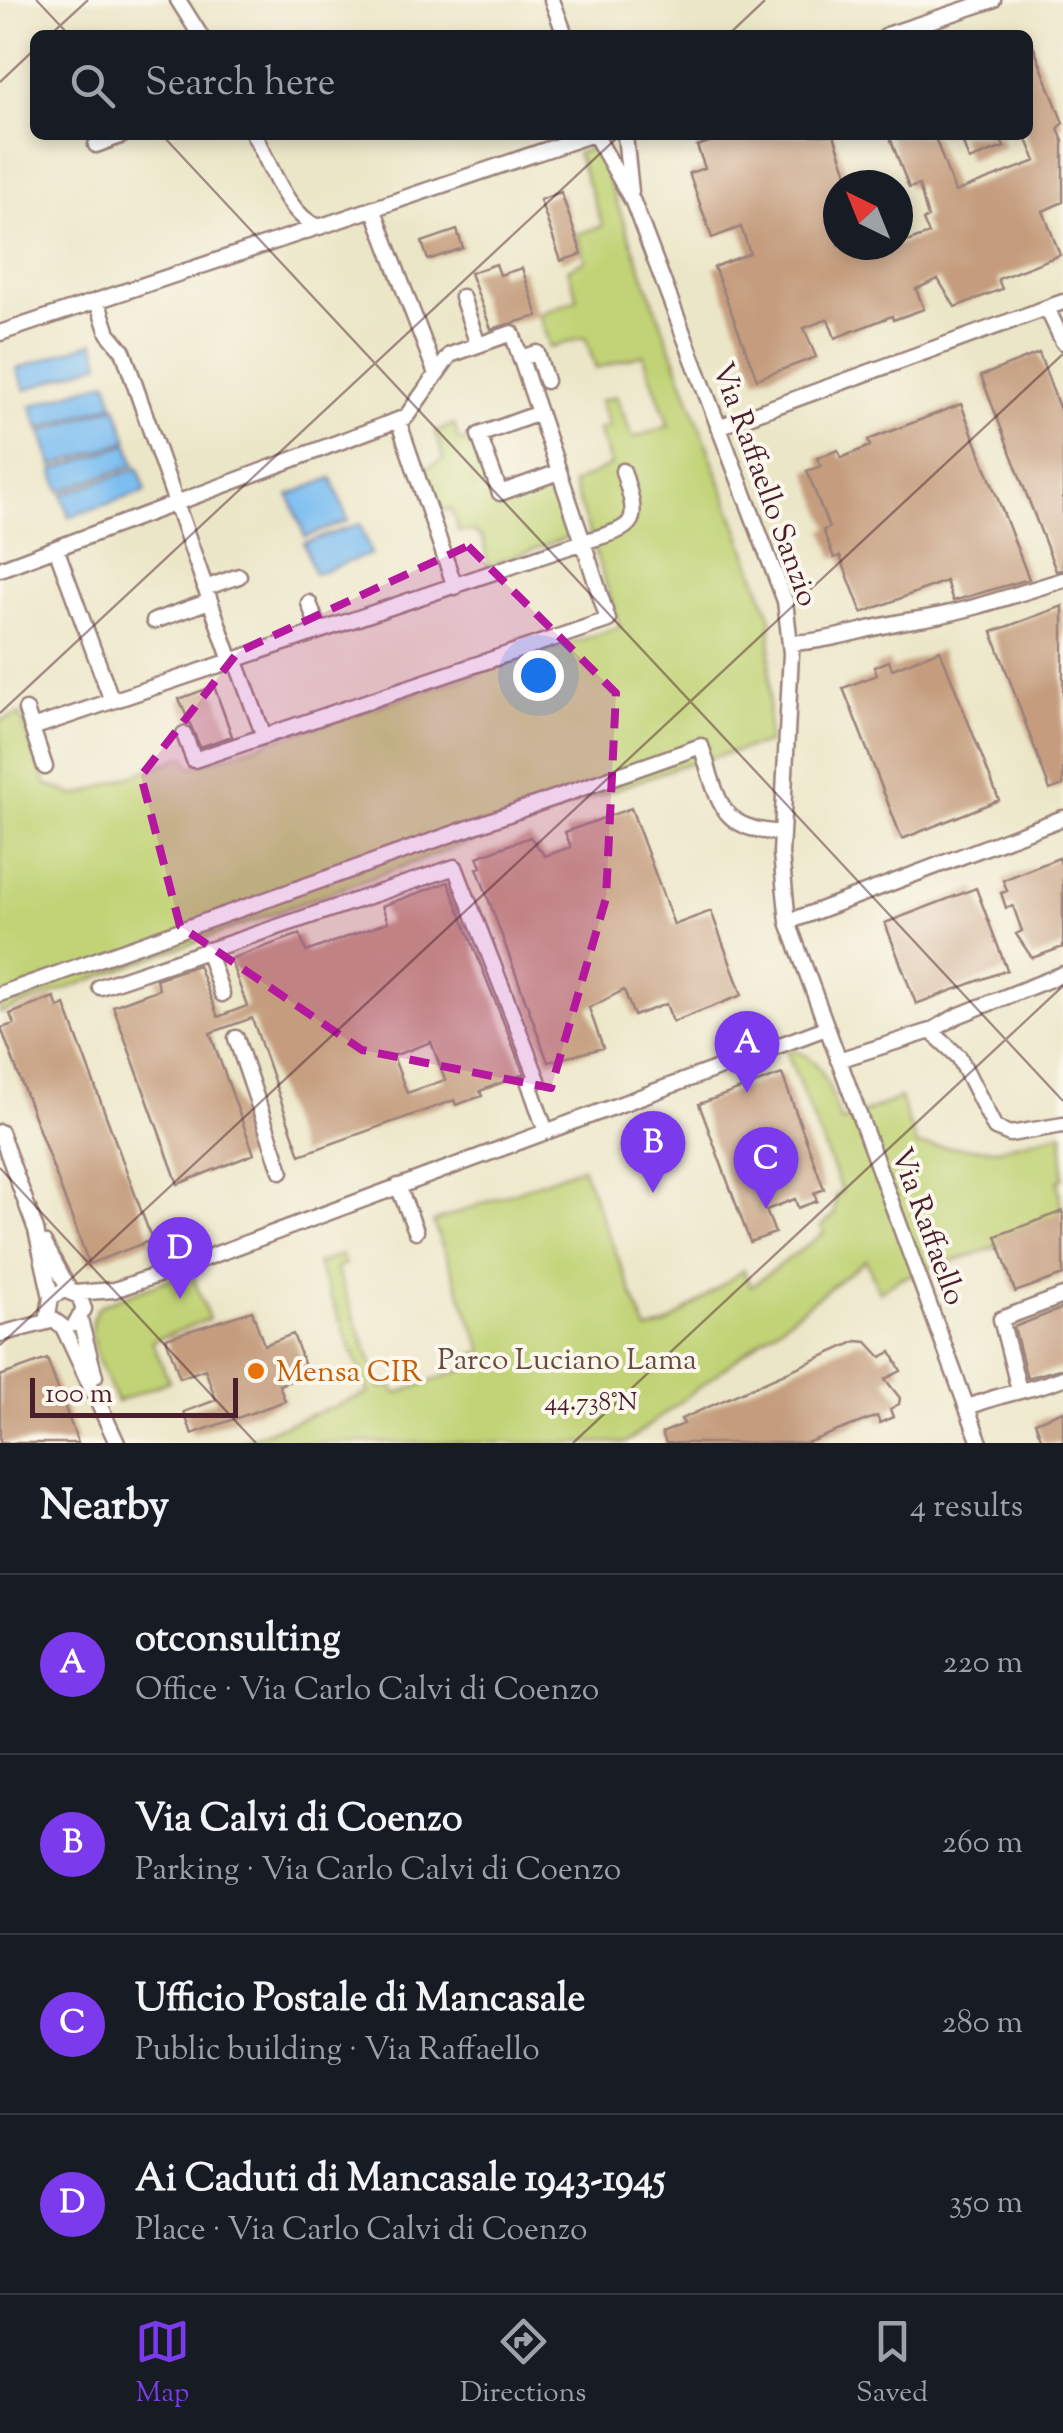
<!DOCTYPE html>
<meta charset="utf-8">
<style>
:root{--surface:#171b24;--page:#20242c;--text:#f1f3f6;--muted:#9ea1a6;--line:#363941;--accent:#7c3aed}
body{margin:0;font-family:"Sorts Mill Goudy",serif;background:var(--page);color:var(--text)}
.compass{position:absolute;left:823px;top:170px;width:90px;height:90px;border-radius:50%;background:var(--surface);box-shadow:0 5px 15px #0003;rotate:317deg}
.scale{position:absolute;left:30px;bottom:25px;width:208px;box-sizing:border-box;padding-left:10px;border:5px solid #4a1f2b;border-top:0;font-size:28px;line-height:35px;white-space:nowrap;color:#4a1f2b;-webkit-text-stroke:8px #fbf7ec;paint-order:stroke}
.you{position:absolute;left:538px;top:675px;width:35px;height:35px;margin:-25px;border:8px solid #fff;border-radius:50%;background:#1a73e8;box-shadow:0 0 0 15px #1a73e833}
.badge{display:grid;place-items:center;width:65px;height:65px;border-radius:50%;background:var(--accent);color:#fff;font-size:32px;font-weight:700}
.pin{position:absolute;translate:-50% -82px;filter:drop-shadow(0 2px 5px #0008)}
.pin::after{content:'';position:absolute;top:52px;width:35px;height:30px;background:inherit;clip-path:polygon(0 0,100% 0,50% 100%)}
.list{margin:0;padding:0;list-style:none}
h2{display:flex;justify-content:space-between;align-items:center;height:130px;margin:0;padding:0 40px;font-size:42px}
h2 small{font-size:32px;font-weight:400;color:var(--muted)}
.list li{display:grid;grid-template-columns:65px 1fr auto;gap:30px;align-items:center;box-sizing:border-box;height:180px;padding:0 40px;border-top:2px solid var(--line)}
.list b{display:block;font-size:38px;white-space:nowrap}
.list p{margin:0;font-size:32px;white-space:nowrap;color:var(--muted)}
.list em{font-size:32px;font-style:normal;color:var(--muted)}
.icon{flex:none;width:55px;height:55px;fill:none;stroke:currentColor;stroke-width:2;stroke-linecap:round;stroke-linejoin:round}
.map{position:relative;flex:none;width:1063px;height:1443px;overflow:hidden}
.search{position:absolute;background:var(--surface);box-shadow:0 5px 15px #0003;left:30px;right:30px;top:30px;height:110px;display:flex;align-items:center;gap:25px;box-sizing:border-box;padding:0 35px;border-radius:15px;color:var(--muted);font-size:38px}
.sheet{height:850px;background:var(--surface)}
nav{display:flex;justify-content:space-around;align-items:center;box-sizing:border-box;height:140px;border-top:2px solid var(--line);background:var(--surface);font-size:28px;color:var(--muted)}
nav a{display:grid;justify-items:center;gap:5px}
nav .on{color:var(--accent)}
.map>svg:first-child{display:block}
</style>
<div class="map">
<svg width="1063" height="1443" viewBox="0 0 1063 1443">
<rect width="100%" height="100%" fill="#fbf7ec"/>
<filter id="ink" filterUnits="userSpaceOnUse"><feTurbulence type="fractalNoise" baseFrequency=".01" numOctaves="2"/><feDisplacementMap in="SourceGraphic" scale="20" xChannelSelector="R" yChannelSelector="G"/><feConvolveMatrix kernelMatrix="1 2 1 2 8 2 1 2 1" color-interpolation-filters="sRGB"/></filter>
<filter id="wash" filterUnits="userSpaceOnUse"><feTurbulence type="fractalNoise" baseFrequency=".0048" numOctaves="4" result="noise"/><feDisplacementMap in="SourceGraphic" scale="40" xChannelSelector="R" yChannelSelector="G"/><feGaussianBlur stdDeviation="2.25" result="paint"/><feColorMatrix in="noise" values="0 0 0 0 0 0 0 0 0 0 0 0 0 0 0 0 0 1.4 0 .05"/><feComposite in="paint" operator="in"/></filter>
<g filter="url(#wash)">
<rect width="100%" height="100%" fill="#ece6c8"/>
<path fill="#c1d376" stroke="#867950" stroke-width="2.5" d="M596 147 771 618 768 743 682 765 0 1013V721L20 714 46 784 77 796 185 756 190 767 620 627 573 484 611 465 598 430 609 427 600 401 616 396 633 438 669 426 643 354 596 369 585 337 550 348 539 314 578 299 568 269 586 260 577 234 603 226 577 153Z
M454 424 459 441H474L496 502 553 480 571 530 568 537 488 566 483 539 474 531 459 532 451 509 440 512 423 470 444 459 435 432Z
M786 1050C824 1051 830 1093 841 1122L900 1098 917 1146 997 1149 1063 1132V1179L1058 1181 1063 1225 899 1279 879 1292 866 1260 626 1443H237L369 1393 317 1264 341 1255 345 1265 336 1268 381 1388 392 1386 396 1394 474 1366 471 1356 483 1351 433 1222 582 1167 647 1331 666 1325 743 1270 751 1286 824 1233 821 1226 834 1215 836 1195 842 1192Z
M191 1271 209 1319 152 1341 169 1381 117 1402C106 1374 76 1329 101 1305Z"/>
<path fill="#7cbef1" stroke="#636e8e" stroke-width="2.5" d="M94 342 101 363 25 390 17 369Z
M107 381 114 404 39 429 31 406Z
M116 406 128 441 53 466 41 432Z
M128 444 135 465 60 491 53 470Z
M138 468 146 491 69 517 62 494Z
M332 478 348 521 305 537 289 495Z
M360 524 371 554 314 574 304 543Z"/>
<g id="blocks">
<path fill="#c59d7e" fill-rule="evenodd" d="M1029 35 1063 123 1058 129 1063 141V202L1043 211 1060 255 998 279 1002 289 955 307 938 279 916 289 924 309 893 320 892 316 835 338 828 319 804 328 816 357 757 379 714 267 750 253 741 227 712 238 689 173 705 168 697 146 730 135H834L851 185H838V245H898L929 234 923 220 928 218 919 185 909 188 889 135H934L955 192 1036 161 1025 135Z
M960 135H999L1004 147 969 160Z
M561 192 582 254 561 261 540 200Z
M457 230 463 248 428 260 422 242Z
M496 264 500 275 522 268 538 316 491 329 470 273Z
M1039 353 1063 418V570L1056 571 981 376Z
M961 404 1029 579 953 601 946 581 862 613 840 556 834 558 823 530 829 528 807 471 821 466 817 458 838 450 841 458 870 446 868 440Z
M1063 606V785L1050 790 992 632Z
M940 650 999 800 902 839 843 688 877 675 874 667 889 661 892 669Z
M214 686 232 736 200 747 179 699Z
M631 808 674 925 711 911 742 995 673 1022 666 1004 634 1016 624 990 589 1008 603 1048 548 1062 477 868 481 867 477 857 530 837 545 856 571 847 565 832Z
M1059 858 1063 869V947L1032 958 1016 934 1022 931 1013 906 1006 908 1001 893 1007 891 1003 880Z
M448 882 524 1074 480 1091 482 1096 456 1105 454 1100 300 1155 252 1018 210 1033 254 1154 178 1184 113 1006 159 989 156 979 198 965 218 1017 247 1006 230 959 300 934 306 952 388 922 382 906ZM431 1042 445 1080 407 1093 393 1056Z
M976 888 1007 970 916 1004 885 923Z
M54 997 58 1008 65 1005 152 1240 89 1264 1 1028 14 1024 10 1014Z
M782 1074 824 1189 814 1193 817 1201 798 1208 795 1199 766 1210 775 1233 750 1242 699 1104Z
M1063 1211V1275L1015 1292 996 1236Z
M1063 1308V1368L1027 1378 1014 1327Z
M252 1311 264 1345 293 1334 308 1374 279 1385 285 1401 192 1434 184 1412 216 1400 205 1369 180 1378 166 1338Z
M857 1341 867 1342 881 1357 891 1352 901 1371 885 1379 900 1398 899 1404 890 1409 893 1417 880 1423 877 1416 806 1443H666L662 1433 684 1424 681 1419Z
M47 1359 78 1443H0V1376Z
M1063 1411V1443H1043L1035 1422Z"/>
</g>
</g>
<g filter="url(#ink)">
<use href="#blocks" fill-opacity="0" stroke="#9b827a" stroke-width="2.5"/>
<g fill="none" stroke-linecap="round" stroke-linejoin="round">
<defs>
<path id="minor" d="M178 0 200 35
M552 0 565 35
M887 35 993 0
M254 135C270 163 287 216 319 227L590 135
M625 135 631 192
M597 138 633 202 785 601 791 653 781 854 788 922 980 1443
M96 145 123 135
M373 208 436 374
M462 297 478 345
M1047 308 1063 342
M0 333 318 227
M520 358 537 353 546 381
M539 413 479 435 500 493 559 472
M398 420 455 587
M718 427 1063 302
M56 548 112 701 231 661
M0 569 406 417 450 355 512 333 583 542 231 661 123 351 108 333 97 301
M205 588 239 576
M309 603 319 630
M154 621 210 601
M791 643C836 641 870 626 913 620 964 613 1013 595 1063 580
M235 659 264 736
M26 710 32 728
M184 734 194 760 608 620 583 542C637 526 641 527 623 471
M45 767 32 728 112 701
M788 922 1063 818
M207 950 222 994
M100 987 455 867 538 1080 529 1083 546 1132
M0 994 701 746C720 802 717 829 782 833
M931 1031 959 1057 995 1128 1010 1134 1063 1125
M236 1038 281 1171
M838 1060 931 1031 957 1016 1063 974
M0 1132 36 1230 51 1297 48 1316 63 1327 117 1443
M398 1186 416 1231
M44 1243 70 1291
M75 1293 114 1290 187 1265 826 1028
M51 1297 64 1290 79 1296 84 1309 75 1324
M80 1320 95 1376
M0 1334 51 1321
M1019 1390 1001 1319 1063 1296
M967 1408C999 1393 1031 1391 1063 1378"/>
</defs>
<use href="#minor" stroke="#9b827a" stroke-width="19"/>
<use href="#minor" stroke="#fff" stroke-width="14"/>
</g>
</g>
<path fill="#b5179e" fill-opacity="0.2" stroke="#b5179e" stroke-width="8" stroke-dasharray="20 12" stroke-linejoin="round" d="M468 546 616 693 606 898 551 1088 362 1050 180 926 141 776 238 652Z"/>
<path fill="none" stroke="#4a1f2b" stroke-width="2.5" stroke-opacity="0.45" d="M36 0 69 35M50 35 88 0M728 35 765 0M0 82 35 49M162 135 1063 1101M0 713 620 135M0 1168 256 1443M0 1345 1063 354M573 1443 1063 986"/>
<circle fill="#e8710a" stroke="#fbf7ec" stroke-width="4" cx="256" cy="1371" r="10"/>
<g text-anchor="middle" stroke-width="8" stroke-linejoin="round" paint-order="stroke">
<g font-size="30" fill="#4a1f2b" stroke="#fbf7ec">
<text transform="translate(766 484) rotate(70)" y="10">Via Raffaello Sanzio</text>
<text transform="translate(929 1226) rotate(70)" y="10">Via Raffaello</text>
</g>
<g font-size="30" fill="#684c3e" stroke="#fbf7ec">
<text x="567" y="1369">Parco Luciano Lama</text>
</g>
<g font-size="30" fill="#c56008" stroke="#fbf7ec" text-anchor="start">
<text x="276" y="1381">Mensa CIR</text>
</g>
</g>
<g font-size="25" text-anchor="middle" fill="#4a1f2b" stroke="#fbf7ec" stroke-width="8" stroke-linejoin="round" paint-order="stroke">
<text x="591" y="1410">44.738°N</text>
</g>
</svg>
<svg class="compass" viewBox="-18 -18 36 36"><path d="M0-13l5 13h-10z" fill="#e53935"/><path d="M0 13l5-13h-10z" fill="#9ea1a6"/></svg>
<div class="scale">100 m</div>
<div class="you"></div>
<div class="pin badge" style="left:747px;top:1093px">A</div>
<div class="pin badge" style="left:653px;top:1193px">B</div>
<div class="pin badge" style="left:766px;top:1209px">C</div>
<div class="pin badge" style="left:180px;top:1299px">D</div>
<div class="search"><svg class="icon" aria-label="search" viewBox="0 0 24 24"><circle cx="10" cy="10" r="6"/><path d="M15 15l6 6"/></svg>Search here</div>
</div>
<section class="sheet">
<h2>Nearby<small>4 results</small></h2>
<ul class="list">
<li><span class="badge">A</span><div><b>otconsulting</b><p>Office · Via Carlo Calvi di Coenzo</p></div><em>220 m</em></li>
<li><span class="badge">B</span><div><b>Via Calvi di Coenzo</b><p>Parking · Via Carlo Calvi di Coenzo</p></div><em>260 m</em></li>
<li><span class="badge">C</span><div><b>Ufficio Postale di Mancasale</b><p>Public building · Via Raffaello</p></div><em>280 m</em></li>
<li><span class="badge">D</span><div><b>Ai Caduti di Mancasale 1943-1945</b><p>Place · Via Carlo Calvi di Coenzo</p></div><em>350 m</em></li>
</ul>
</section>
<nav>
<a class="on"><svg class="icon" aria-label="map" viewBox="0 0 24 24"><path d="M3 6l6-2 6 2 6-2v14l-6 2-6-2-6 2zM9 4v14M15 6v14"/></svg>Map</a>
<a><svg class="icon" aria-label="directions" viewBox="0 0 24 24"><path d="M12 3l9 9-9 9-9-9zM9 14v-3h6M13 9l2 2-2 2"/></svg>Directions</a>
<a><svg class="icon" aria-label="saved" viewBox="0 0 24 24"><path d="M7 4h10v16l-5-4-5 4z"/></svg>Saved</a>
</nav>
